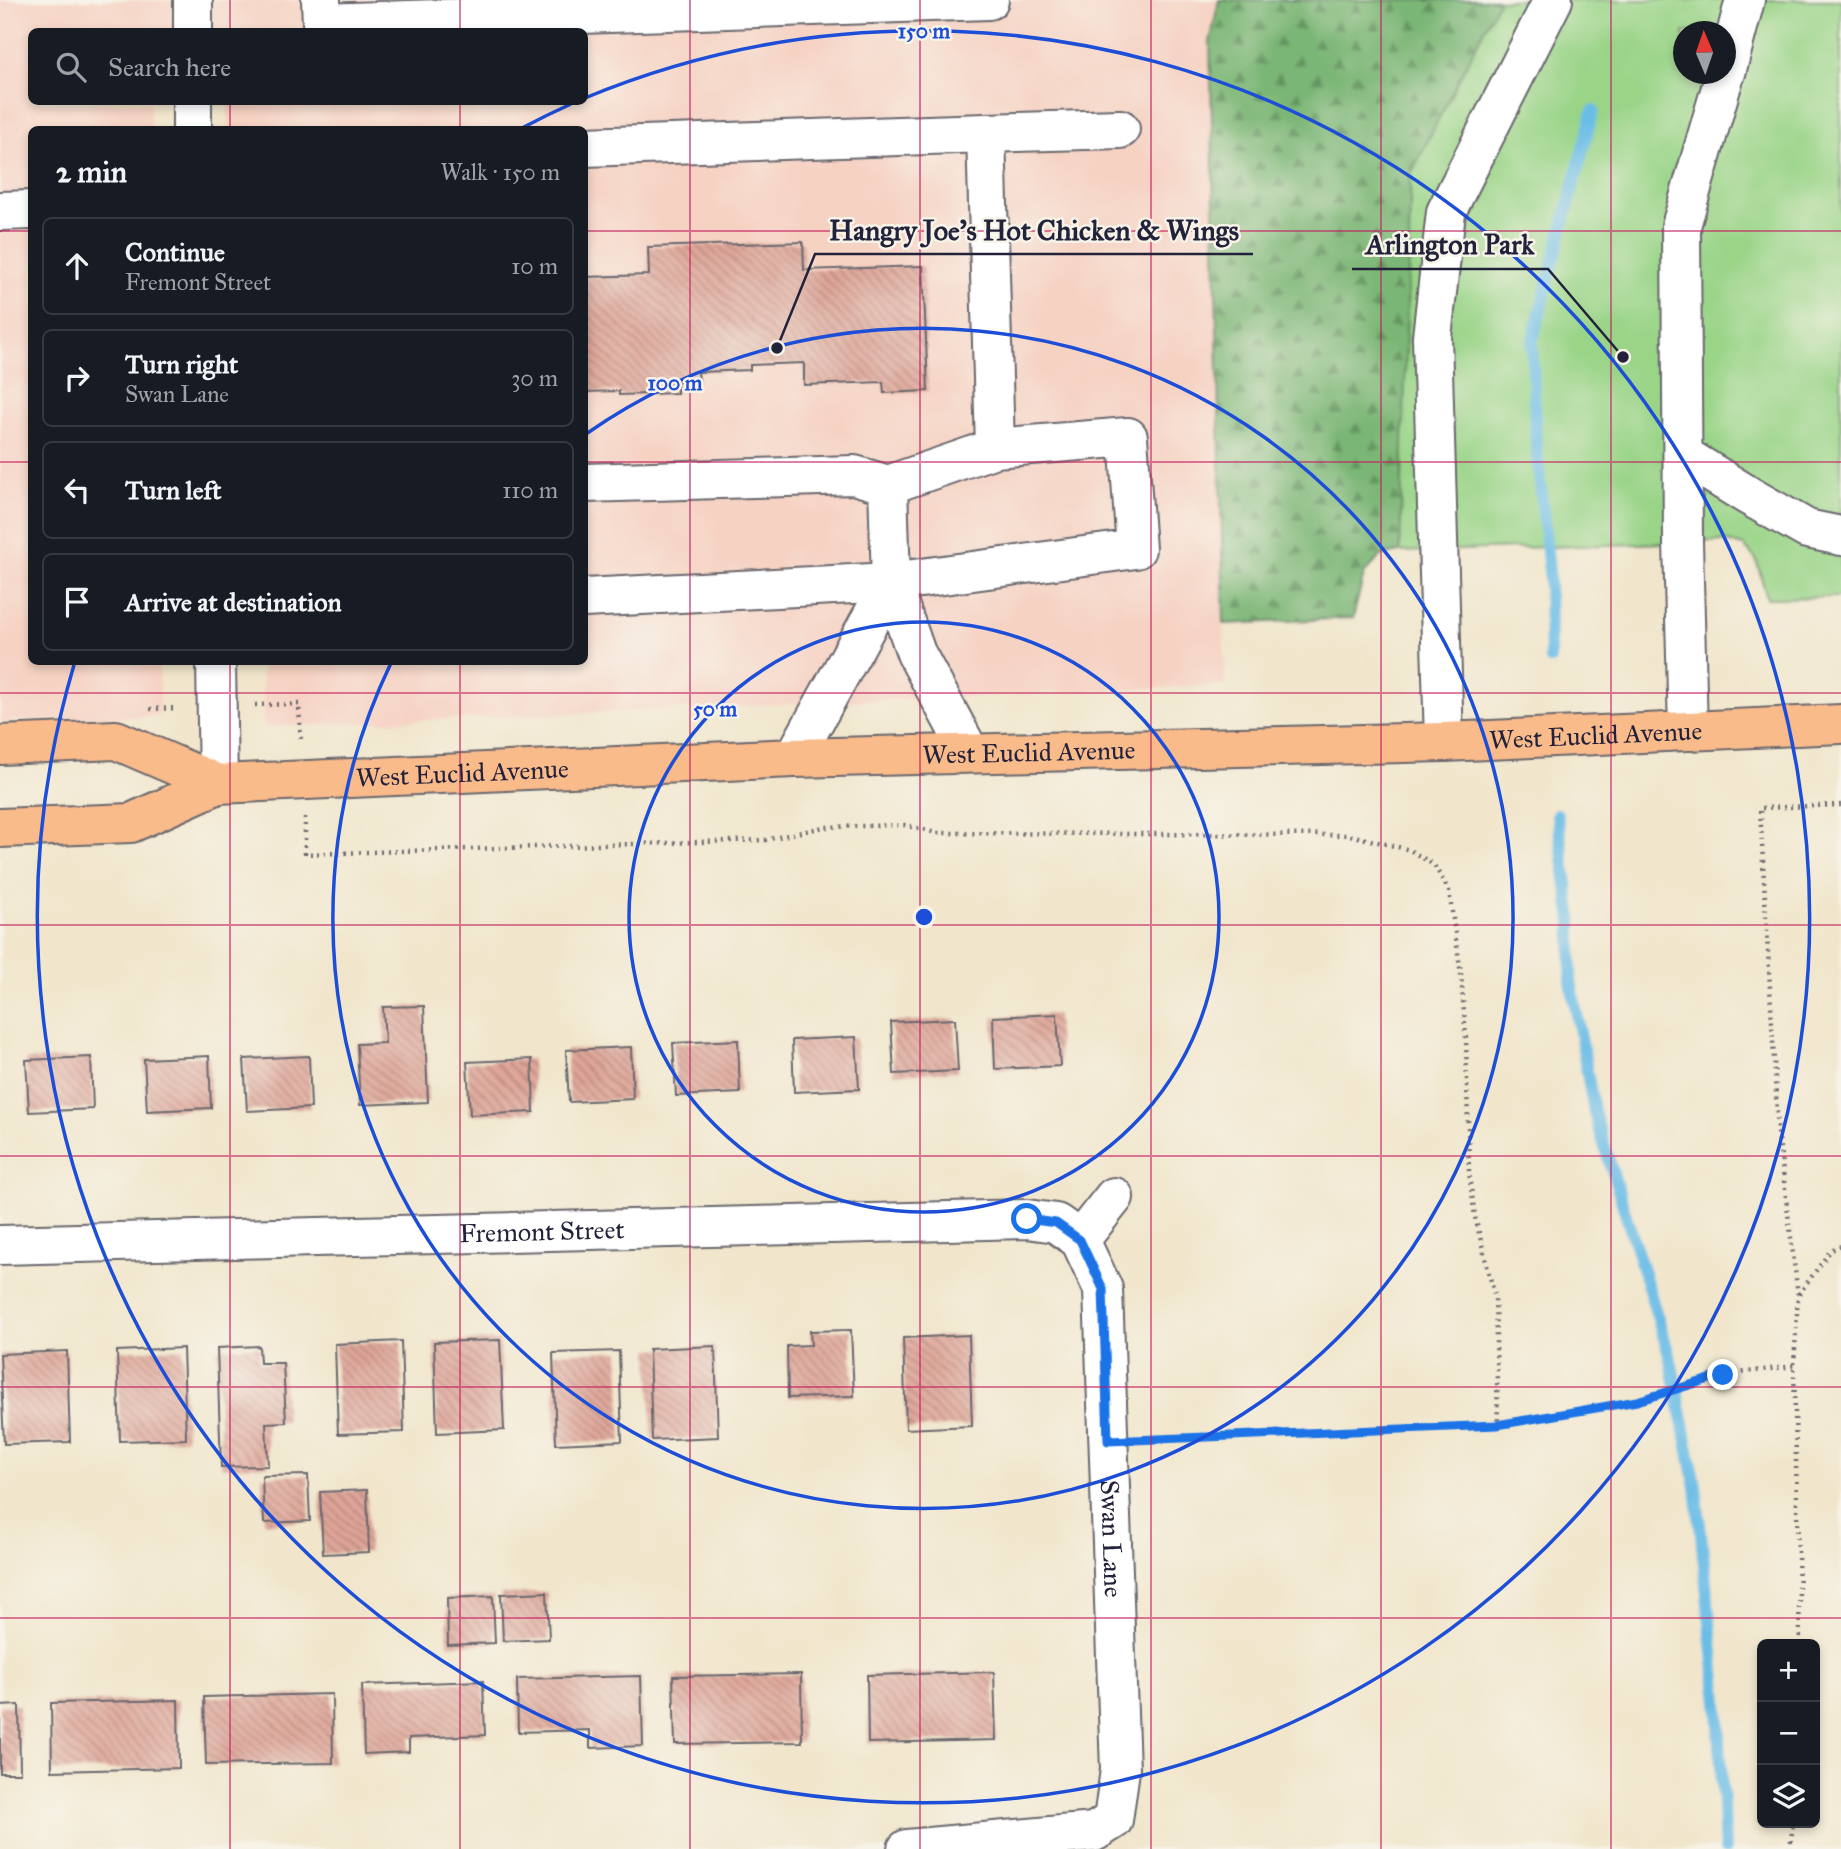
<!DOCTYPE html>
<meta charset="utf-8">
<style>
:root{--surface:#171b24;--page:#242831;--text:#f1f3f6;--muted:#9ea1a6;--line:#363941}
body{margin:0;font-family:"IM FELL Great Primer",serif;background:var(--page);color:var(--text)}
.controls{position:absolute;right:21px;bottom:21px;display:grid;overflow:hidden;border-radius:10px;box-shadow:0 4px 10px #0003}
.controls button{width:63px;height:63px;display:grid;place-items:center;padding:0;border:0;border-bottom:2px solid var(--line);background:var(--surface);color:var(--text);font:35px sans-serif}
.compass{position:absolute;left:1673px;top:21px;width:63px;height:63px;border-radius:50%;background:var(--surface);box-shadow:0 4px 10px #0003;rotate:358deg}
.stop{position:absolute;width:21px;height:21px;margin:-16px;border:5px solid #1a73e8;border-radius:50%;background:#fff}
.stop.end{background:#1a73e8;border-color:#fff;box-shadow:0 2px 7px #0008}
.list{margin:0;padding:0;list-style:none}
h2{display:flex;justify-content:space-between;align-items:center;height:91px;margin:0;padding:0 28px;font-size:30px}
h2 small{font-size:23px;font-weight:400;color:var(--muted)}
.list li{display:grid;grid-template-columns:46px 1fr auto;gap:21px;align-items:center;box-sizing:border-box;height:98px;margin:0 14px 14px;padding:0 14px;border:2px solid var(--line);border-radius:10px}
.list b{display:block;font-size:26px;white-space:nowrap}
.list p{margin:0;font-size:23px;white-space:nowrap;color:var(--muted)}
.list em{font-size:23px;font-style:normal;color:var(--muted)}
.icon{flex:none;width:38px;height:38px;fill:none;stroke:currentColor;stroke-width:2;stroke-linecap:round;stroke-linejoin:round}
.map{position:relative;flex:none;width:1841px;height:1849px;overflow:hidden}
.search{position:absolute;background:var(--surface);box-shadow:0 4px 10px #0003;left:28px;top:28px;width:560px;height:77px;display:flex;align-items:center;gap:18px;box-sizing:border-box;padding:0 24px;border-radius:10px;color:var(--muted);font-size:26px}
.panel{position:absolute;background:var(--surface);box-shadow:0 4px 10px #0003;left:28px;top:126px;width:560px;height:539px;border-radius:10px}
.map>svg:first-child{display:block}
</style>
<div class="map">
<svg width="1841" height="1849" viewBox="0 0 1841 1849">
<defs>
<pattern id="forest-firs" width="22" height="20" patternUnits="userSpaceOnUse" patternTransform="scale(1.75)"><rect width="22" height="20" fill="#7ab674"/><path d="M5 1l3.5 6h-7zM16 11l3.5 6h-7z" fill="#649460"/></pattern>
<pattern id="building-back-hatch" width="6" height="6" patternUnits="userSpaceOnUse" patternTransform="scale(1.75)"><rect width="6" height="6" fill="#dfa598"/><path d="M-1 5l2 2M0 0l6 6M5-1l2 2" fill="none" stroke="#b4867d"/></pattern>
</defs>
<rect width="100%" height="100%" fill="#f7f3e8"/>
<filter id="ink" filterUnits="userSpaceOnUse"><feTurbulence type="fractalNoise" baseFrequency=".0143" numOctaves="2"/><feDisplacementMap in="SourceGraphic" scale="14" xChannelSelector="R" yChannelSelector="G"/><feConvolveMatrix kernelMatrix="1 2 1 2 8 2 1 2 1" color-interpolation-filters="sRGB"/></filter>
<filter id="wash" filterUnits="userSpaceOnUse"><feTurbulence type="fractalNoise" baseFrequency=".00686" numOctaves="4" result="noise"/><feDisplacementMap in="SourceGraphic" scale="28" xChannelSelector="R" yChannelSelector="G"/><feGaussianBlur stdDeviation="1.57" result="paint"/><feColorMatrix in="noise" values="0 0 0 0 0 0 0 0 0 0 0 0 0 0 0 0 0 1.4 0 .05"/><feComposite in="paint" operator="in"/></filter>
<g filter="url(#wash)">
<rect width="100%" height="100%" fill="#f1e6cc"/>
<path fill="#f6d2c3" d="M0 0H1219L1210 42 1225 685 264 727 261 662H584V130L229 129 227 102H584V32H32V102H150L151 129 32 130V662H159L160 716 0 722Z"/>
<path fill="url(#forest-firs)" stroke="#4e6c58" stroke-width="2" d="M1219 0H1499L1411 174 1400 552 1381 556 1364 574 1353 618 1224 624 1210 42Z"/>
<path fill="#99d487" stroke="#5e7b61" stroke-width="2" fill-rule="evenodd" d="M1499 0H1841V597L1767 598 1756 559 1744 546 1723 541 1400 552 1411 174ZM1684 32H1726V74H1684Z"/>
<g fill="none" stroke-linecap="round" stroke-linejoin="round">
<path stroke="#6bbde7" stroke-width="12" d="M1550 659 1549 571 1536 444 1532 343 1593 111
M1557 814 1572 921 1571 981 1594 1112 1671 1361 1696 1486 1718 1701 1725 1849"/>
</g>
<g id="blocks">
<path fill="url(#building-back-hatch)" d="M803 242 804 270 923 266 928 391 884 393 883 382 804 385V363L750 365V370L698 372 699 382H677V393L619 395V391L584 392V277L649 275 648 247Z
M424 1006 428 1102 360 1105 357 1044 385 1043 383 1007Z
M1057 1014 1060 1066 995 1069 993 1017Z
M955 1019 958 1071 894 1074 891 1022Z
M856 1037 859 1089 794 1092 792 1040Z
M738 1040 740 1093 676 1096 673 1043Z
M631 1047 633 1099 569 1102 566 1050Z
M209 1056 211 1108 147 1111 144 1059Z
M309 1056 311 1108 247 1111 244 1059Z
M91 1057 93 1109 29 1112 26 1060Z
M532 1059 534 1112 470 1115 467 1062Z
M851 1330 854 1396 788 1398 787 1346 811 1345 810 1331Z
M969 1335 972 1426 906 1429 903 1338Z
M500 1340 504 1430 437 1433 434 1342Z
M401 1341 404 1432 338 1434 335 1344Z
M259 1346 260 1363H283L286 1422 266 1423 268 1466 221 1467 217 1348Z
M715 1346 718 1437 652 1440 649 1349Z
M183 1348 186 1439 120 1441 117 1351Z
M67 1351 70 1442 4 1444 0 1354Z
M619 1351 622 1441 556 1444 553 1353Z
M308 1475 310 1521 264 1523 262 1476Z
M367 1490 369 1552 323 1554 320 1492Z
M547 1592 549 1639 503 1641 501 1594Z
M493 1596 495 1643 448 1645 447 1598Z
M994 1672 996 1740 868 1743 867 1675Z
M801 1674 802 1742 675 1744 673 1676Z
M641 1676 643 1746 590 1748V1730L518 1732 517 1679Z
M483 1681 485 1735 409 1738V1752L364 1754 362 1685Z
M332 1694 333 1763 206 1765 204 1697Z
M178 1700 179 1768 52 1771 51 1703Z
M19 1705 20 1773H0V1706Z"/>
</g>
</g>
<g filter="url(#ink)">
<use href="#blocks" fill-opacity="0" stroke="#6a676e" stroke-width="2"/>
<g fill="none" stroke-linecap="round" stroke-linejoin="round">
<defs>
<g id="minor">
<path d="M321 0 322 23 989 0"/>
<path d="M193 32V0"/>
<path d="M1726 73 1745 0"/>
<path d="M192 130V102"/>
<path d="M986 133 1120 129"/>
<path d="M584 147 986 133 995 448 888 485 891 582 916 653 970 753"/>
<path d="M0 211 32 210"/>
<path d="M1684 456 1749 496 1807 529 1841 536"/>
<path d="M584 483 854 475 888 485"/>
<path d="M584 598 891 582 1136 549 1128 437 995 448"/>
<path d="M216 662 218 784"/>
<path d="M1688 731 1683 542 1681 226 1725 74"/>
<path d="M1444 742 1432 337 1446 212 1553 0"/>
<path d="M794 758 891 582"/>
<path d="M1080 1240 1114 1197"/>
<path id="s1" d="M0 1245 1027 1219 1056 1223 1080 1240 1103 1289 1120 1770 1113 1820 1094 1832 907 1849"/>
</g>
<g id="major">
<path d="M0 745 116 740 218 784"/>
<path id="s2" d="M0 828 131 823 218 784 794 758 1444 742 1841 724"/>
</g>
</defs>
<use href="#minor" stroke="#6a676e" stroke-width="42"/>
<use href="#major" stroke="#6a676e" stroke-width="42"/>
<path stroke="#6a676e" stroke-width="4.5" stroke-dasharray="2 5" stroke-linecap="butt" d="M255 705 299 704 301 742
M150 709 177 708
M305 817V854L765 840 824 827 904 825 936 833 1350 835 1410 850 1434 865 1449 891 1461 974 1466 1039 1469 1172 1475 1217 1495 1297 1498 1425
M1799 1294 1831 1250 1841 1246
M1147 1439 1498 1425 1637 1401 1723 1375 1794 1366
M1800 1644 1794 1366 1798 1295 1778 1132 1760 808 1841 805
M1790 1849 1793 1823"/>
<use href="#minor" stroke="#fff" stroke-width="38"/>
<use href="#major" stroke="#fabb8b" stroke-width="38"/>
</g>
</g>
<g fill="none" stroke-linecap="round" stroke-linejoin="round" filter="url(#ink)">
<path stroke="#1a73e8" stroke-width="9" d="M1027 1219 1056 1223 1080 1240 1103 1289 1108 1441 1497 1425 1637 1401 1723 1375"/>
</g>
<path fill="none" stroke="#c2185b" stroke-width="2" stroke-opacity="0.55" d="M230 0V32M460 0V32M690 0V1849M920 0V1849M1151 0V1849M1381 0V1849M1611 0V1849M230 102V130M460 102V130M0 231H32M584 231H1841M0 462H32M584 462H1841M230 662V1849M460 662V1849M0 693H1841M0 925H1841M0 1156H1841M0 1387H1841M0 1618H1841"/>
<g fill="none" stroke="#1d4ed8" stroke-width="3.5">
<circle cx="924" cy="917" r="295"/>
<path d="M586 434A590 590 0 1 1 391 663"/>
<path d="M522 128A886 886 0 0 1 571 104M585 98A886 886 0 1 1 74 665"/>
</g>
<g text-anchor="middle" stroke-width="5" stroke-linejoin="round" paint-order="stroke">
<g font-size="26" fill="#22223b" stroke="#f7f3e8">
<text dy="9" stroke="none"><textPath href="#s2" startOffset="1605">West Euclid Avenue</textPath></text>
<text dy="9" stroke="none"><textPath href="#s2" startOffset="1038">West Euclid Avenue</textPath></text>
<text dy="9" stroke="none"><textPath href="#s2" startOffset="471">West Euclid Avenue</textPath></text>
<text dy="9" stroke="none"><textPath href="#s1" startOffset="542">Fremont Street</textPath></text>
<text dy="9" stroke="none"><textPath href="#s1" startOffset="1390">Swan Lane</textPath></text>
</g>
</g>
<circle cx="924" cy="917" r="10" fill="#1d4ed8" stroke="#f7f3e8" stroke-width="3.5"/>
<g font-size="21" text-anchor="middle" font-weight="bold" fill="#1d4ed8" stroke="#f7f3e8" stroke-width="5" stroke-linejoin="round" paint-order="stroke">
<text x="924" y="38">150 m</text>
<text x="675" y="390">100 m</text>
<text x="715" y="716">50 m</text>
</g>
<path fill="none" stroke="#22223b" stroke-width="2.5" d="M777 348L815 254H1253M1623 357L1548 269H1352"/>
<g fill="#22223b" stroke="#f7f3e8" stroke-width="2.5">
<circle cx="777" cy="348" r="7"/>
<circle cx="1623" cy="357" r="7"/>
</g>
<g font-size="28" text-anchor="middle" font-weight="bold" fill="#22223b" stroke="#f7f3e8" stroke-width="5" stroke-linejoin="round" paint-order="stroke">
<text x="1034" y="240">Hangry Joe's Hot Chicken &amp; Wings</text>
<text x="1450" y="254">Arlington Park</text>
</g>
</svg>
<div class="controls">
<button>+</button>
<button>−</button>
<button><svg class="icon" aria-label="layers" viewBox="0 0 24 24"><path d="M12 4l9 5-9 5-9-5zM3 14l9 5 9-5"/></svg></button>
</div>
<svg class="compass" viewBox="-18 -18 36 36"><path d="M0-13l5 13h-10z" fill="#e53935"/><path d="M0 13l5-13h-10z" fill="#9ea1a6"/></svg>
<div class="stop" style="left:1027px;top:1219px"></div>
<div class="stop end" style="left:1723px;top:1375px"></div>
<div class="search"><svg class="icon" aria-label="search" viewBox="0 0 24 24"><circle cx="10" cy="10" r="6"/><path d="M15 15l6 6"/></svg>Search here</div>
<section class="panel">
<h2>2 min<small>Walk · 150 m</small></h2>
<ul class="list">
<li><svg class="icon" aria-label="ahead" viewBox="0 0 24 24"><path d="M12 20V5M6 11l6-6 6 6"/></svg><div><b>Continue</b><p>Fremont Street</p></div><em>10 m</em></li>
<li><svg class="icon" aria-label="right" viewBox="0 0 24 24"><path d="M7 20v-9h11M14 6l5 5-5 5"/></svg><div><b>Turn right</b><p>Swan Lane</p></div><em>30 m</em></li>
<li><svg class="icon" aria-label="left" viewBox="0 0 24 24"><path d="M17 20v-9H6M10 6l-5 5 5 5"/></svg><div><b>Turn left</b></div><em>110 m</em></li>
<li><svg class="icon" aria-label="arrive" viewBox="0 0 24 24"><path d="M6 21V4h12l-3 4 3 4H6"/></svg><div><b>Arrive at destination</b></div></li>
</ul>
</section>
</div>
